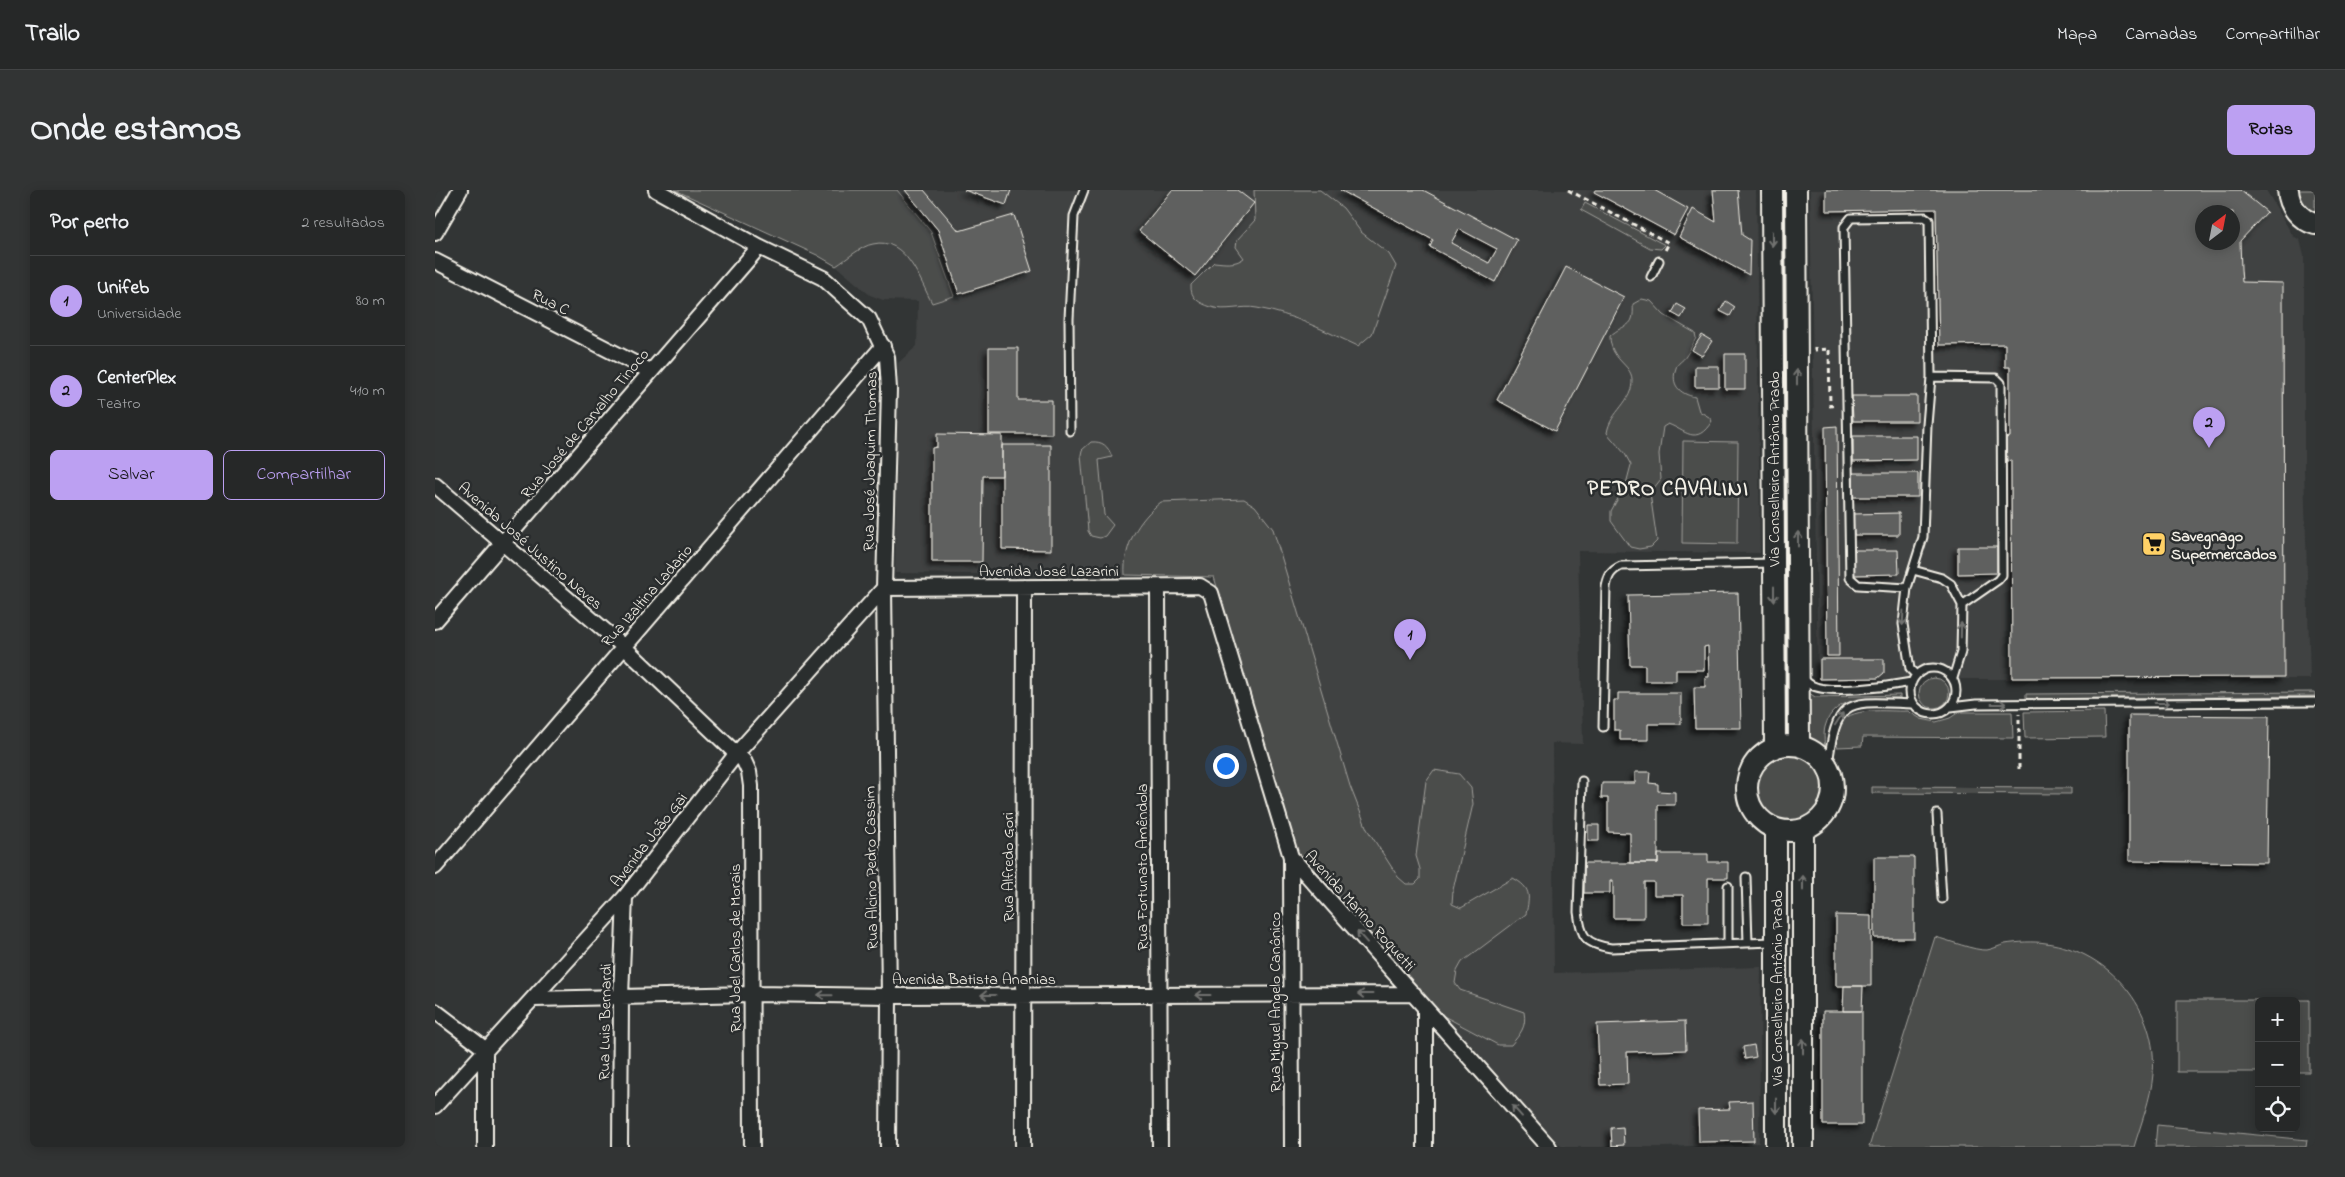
<!DOCTYPE html>
<html lang="pt">
<meta charset="utf-8">
<style>
:root{--surface:#262828;--page:#323434;--text:#f1f3f6;--muted:#a4a6a8;--line:#424445;--accent:#bca0f2}
body{margin:0;font-family:"Indie Flower",sans-serif;background:var(--page);color:var(--text)}
.controls{position:absolute;right:15px;bottom:15px;display:grid;overflow:hidden;border-radius:8px;box-shadow:0 2px 12px #0003}
.controls button{width:45px;height:45px;display:grid;place-items:center;padding:0;border:0;border-bottom:1px solid var(--line);background:var(--surface);color:var(--text);font:25px sans-serif}
.compass{position:absolute;left:1760px;top:15px;width:45px;height:45px;border-radius:50%;background:var(--surface);box-shadow:0 2px 12px #0003;rotate:32deg}
.you{position:absolute;left:790px;top:575px;width:18px;height:18px;margin:-12px;border:4px solid #fff;border-radius:50%;background:#1a73e8;box-shadow:0 0 0 8px #1a73e833}
.badge{display:grid;place-items:center;width:32px;height:32px;border-radius:50%;background:var(--accent);color:#111;font-size:16px;font-weight:700}
.pin{position:absolute;translate:-50% -41px;filter:drop-shadow(0 1px 2px #0008)}
.pin::after{content:'';position:absolute;top:26px;width:18px;height:15px;background:inherit;clip-path:polygon(0 0,100% 0,50% 100%)}
.list{margin:0;padding:0;list-style:none}
h2{display:flex;justify-content:space-between;align-items:center;height:65px;margin:0;padding:0 20px;font-size:21px}
h2 small{font-size:16px;font-weight:400;color:var(--muted)}
.list li{display:grid;grid-template-columns:32px 1fr auto;gap:15px;align-items:center;box-sizing:border-box;height:90px;padding:0 20px;border-top:1px solid var(--line)}
.list b{display:block;font-size:19px;white-space:nowrap}
.list p{margin:0;font-size:16px;white-space:nowrap;color:var(--muted)}
.list em{font-size:16px;font-style:normal;color:var(--muted)}
.actions{display:flex;gap:10px;padding:15px 20px}
.actions a{flex:1;padding:11px 0;border:1px solid var(--accent);border-radius:8px;text-align:center;font-size:18px;color:var(--accent)}
.actions .main{background:var(--accent);color:#111}
.icon{flex:none;width:28px;height:28px;fill:none;stroke:currentColor;stroke-width:2;stroke-linecap:round;stroke-linejoin:round}
.map{position:relative;flex:none;width:1880px;height:957px;overflow:hidden;border-radius:8px}
header{display:flex;align-items:center;gap:30px;box-sizing:border-box;height:70px;padding:0 25px;background:var(--surface);border-bottom:1px solid var(--line)}
header strong{font-size:24px}
nav{display:flex;gap:28px;margin-inline-start:auto;font-size:18px}
.intro{display:flex;align-items:center;justify-content:space-between;box-sizing:border-box;height:120px;padding:0 30px}
h1{margin:0;font-size:35px}
.button{padding:12px 22px;border-radius:8px;background:var(--accent);color:#111;font-size:18px;font-weight:700}
main{display:flex;gap:30px;padding:0 30px}
aside{flex:1;background:var(--surface);border-radius:8px;box-shadow:0 2px 12px #0003}
.map>svg:first-child{display:block}
</style>
<header>
<strong>Trailo</strong>
<nav><a>Mapa</a><a>Camadas</a><a>Compartilhar</a></nav>
</header>
<div class="intro"><h1>Onde estamos</h1><a class="button">Rotas</a></div>
<main>
<aside>
<h2>Por perto<small>2 resultados</small></h2>
<ul class="list">
<li><span class="badge">1</span><div><b>Unifeb</b><p>Universidade</p></div><em>80 m</em></li>
<li><span class="badge">2</span><div><b>CenterPlex</b><p>Teatro</p></div><em>410 m</em></li>
</ul>
<div class="actions"><a class="main">Salvar</a><a>Compartilhar</a></div>
</aside>
<div class="map">
<svg width="1880" height="957" viewBox="0 0 1880 957">
<defs>
<filter id="shadow"><feDropShadow dx="-4.5" dy="4.5" stdDeviation="2.5" flood-color="#0009"/></filter>
</defs>
<rect width="100%" height="100%" fill="#323535"/>
<filter id="ink" filterUnits="userSpaceOnUse"><feTurbulence type="fractalNoise" baseFrequency=".02" numOctaves="2"/><feDisplacementMap in="SourceGraphic" scale="10" xChannelSelector="R" yChannelSelector="G"/><feConvolveMatrix kernelMatrix="1 2 1 2 8 2 1 2 1" color-interpolation-filters="sRGB"/></filter>
<g filter="url(#ink)">
<path fill="#404242" fill-rule="evenodd" d="M240 0H1321L1325 363 1143 361 1148 554 1117 553 1119 783 1326 777 1324 953 1231 957H1127L1004 824 862 662 779 387 460 383 463 173 482 156 483 111 448 110 435 105 401 76 382 65Z
M1375 0H1831L1858 46 1865 50 1869 66V279L1875 489H1525L1514 481 1503 476 1490 477 1479 482 1471 489 1383 491ZM1768 22H1798V52H1768Z"/>
<path fill="#4b4d4c" stroke="#a09f9a" d="M240 0H462L496 42 519 106 497 113C485 91 471 46 438 54 426 56 412 69 401 76L382 65Z
M819 0H885L908 18 926 42 954 64 961 76 937 144 923 156C890 141 858 124 822 118 808 115 790 122 776 117 764 113 755 108 756 95L779 72C790 73 800 75 809 68L801 57 802 50 820 30Z
M1346 0H1352L1353 118 1346 119Z
M1859 0H1880V27L1868 19Z
M1150 13 1230 55 1226 59 1215 58 1146 20Z
M1207 109 1216 111 1229 125 1260 143 1261 148C1258 154 1255 160 1251 166 1248 171 1242 173 1241 178 1235 195 1245 204 1260 207L1264 221 1274 227 1277 231C1261 257 1250 240 1233 234L1228 237 1224 264 1226 289 1215 303 1222 351 1216 357 1204 359 1195 357 1176 331V321L1191 294 1196 275 1190 264 1172 243C1175 221 1198 213 1197 189 1196 174 1175 170 1175 146 1190 132 1200 140 1198 114Z
M1353 131 1352 520 1345 519 1346 132Z
M1248 251 1303 252 1302 354 1247 353Z
M656 252C668 251 673 256 677 267L664 270 669 325 678 335 670 346 665 348 656 346 653 341 646 265 647 260Z
M809 309 820 316 838 339 915 596 932 639 963 687 971 694H980L985 689V679L981 666 991 591 999 580 1024 584 1036 598 1038 614 1018 700 1017 714 1026 718 1078 688C1096 698 1095 705 1091 724L1027 772 1022 781 1020 793 1025 800 1089 822C1092 837 1085 844 1076 855H1063L1005 824 862 662 779 387 690 385C688 356 703 330 726 312Z
M1484 503a15 15 0 1 1 30 0a15 15 0 1 1-30 0Z
M1370 500 1380 507 1465 505V508C1438 509 1398 504 1390 537 1388 545 1390 554 1390 561L1386 562 1371 553Z
M1880 502V506L1591 509V504Z
M1473 521 1486 529 1501 532 1515 528 1524 522H1577L1578 548 1428 547 1427 556 1402 557C1402 551 1401 543 1403 537 1413 515 1453 522 1473 521Z
M1669 521 1670 547 1590 548 1589 522Z
M1322 598a33 33 0 1 1 66 0a33 33 0 1 1-66 0Z
M1437 597 1636 598V604L1437 603Z
M1500 747C1513 750 1540 761 1552 760 1558 759 1564 756 1570 754 1583 752 1598 751 1611 753 1674 761 1724 820 1718 884 1716 909 1706 933 1699 957H1434Z
M1742 810H1874V882H1861V811H1824V882H1742Z
M1722 935 1872 950 1871 957H1720Z"/>
<path fill="#5f605f" stroke="#f4f1e8" fill-rule="evenodd" filter="url(#shadow)" d="M470 0H489L524 41 579 25 597 81 524 104 503 40Z
M529 0H576L571 15Z
M737 0H802L819 13 760 86 704 41Z
M905 0H988L1082 50 1060 92 995 57 998 50ZM1024 39 1062 59 1054 73 1016 53Z
M1160 0H1219L1253 19 1239 45 1159 2Z
M1278 0H1303L1307 45 1315 50 1314 85 1244 47 1258 19 1281 32Z
M1391 0H1805L1832 22 1805 51 1806 79 1807 92 1848 93 1849 487 1577 488 1576 270 1572 271 1571 248 1575 247V177H1570V154L1504 155 1501 19 1391 21ZM1768 22H1798V52H1768Z
M1131 77 1189 107 1120 241 1062 210Z
M1291 111 1300 117 1295 126 1285 121Z
M1242 114 1251 119 1246 128 1237 123Z
M1267 145 1277 151 1267 166 1257 160Z
M554 158H583V210H617V244H554Z
M1290 164H1310V199H1290Z
M1260 176H1284V197H1260Z
M1417 206H1482V231H1418Z
M1402 236 1404 466H1392L1390 237Z
M502 244 567 245V286H548L547 372H497V258L502 257Z
M1418 246H1482V270L1418 271Z
M567 255H616V360L567 359Z
M1418 283H1483V307H1418Z
M1464 323V345H1419L1418 324Z
M1523 357H1562V383L1523 384Z
M1418 360H1463L1464 384 1418 385Z
M1303 403 1306 538H1260L1259 497H1270V487H1274L1273 456 1269 457V480H1241V491H1210V475H1195L1193 405Z
M1385 469H1449V483L1443 488 1385 489Z
M1183 503H1246V534H1213V550H1185V540H1179V510H1183Z
M1694 525 1834 526 1832 673 1694 671Z
M1200 582H1215L1214 593 1223 594V601L1240 602V615H1223V673H1195V643L1173 642V608H1166L1167 593H1200Z
M1153 635H1164V651H1153Z
M1223 664H1273V672H1293V688H1273V733H1248V705H1219V692H1209V728H1178V690H1175V703H1149V673H1223Z
M1439 667H1479V748H1439Z
M1401 725 1436 726V796H1401Z
M1409 796H1428L1427 821H1408Z
M1388 821H1427V935H1388Z
M1250 831 1251 860 1192 862 1193 894 1165 895 1162 834Z
M1319 855 1321 867 1310 869 1308 857Z
M1318 911 1319 951 1264 952 1263 920 1295 919 1294 912Z
M1188 937 1189 955 1177 956 1176 938Z"/>
<g fill="none" stroke-linecap="round" stroke-linejoin="round">
<defs>
<path id="service" d="M1216 87 1224 71
M1496 187 1561 188 1566 193 1567 385 1563 390 1527 415
M635 241 634 129 639 26 649 0
M1478 380 1507 388 1516 394 1527 415 1526 462 1518 488
M1472 398 1423 395 1415 388 1409 37 1416 28 1490 27 1494 30 1496 187 1492 235 1488 347 1472 398 1468 434 1475 479 1481 485
M1475 501a23 23 0 1 1 46 0a23 23 0 1 1-46 0Z
M1367 487C1369 489 1372 493 1376 495 1394 505 1456 496 1477 492
M1516 517 1541 514 1880 512
M1168 537 1171 397C1173 387 1175 381 1186 376L1338 373
M1393 576C1401 504 1415 512 1479 514
M1147 591 1143 722C1146 747 1150 754 1176 758L1338 752
M1502 624 1507 709
M1311 687 1313 753
M1293 753V696"/>
<path id="minor" d="M221 0 324 57 388 88 434 129 452 167 454 199 449 398 454 806 453 957
M0 43 25 0
M0 71 215 181
M0 295 189 457 309 571 314 582 316 596 317 957
M449 398 765 396 776 403 856 667 1114 957
M723 398 725 957
M0 431 324 57
M856 667 857 957
M0 677 448 156
M99 809 316 804 454 806 979 804
M0 821 50 859V957
M0 916 190 707 302 563 449 398
M185 957 186 806 190 707
M588 957 589 397
M990 957V819"/>
<path id="secondary" d="M1337 0 1340 557
M1361 0 1364 555
M1853 0C1854 16 1865 30 1880 34
M1312 598a43 43 0 1 1 86 0a43 43 0 1 1-86 0Z
M1341 639V957
M1368 640V957"/>
</defs>
<use href="#service" stroke="#f4f1e8" stroke-width="11"/>
<use href="#minor" stroke="#f4f1e8" stroke-width="18"/>
<use href="#secondary" stroke="#f4f1e8" stroke-width="24"/>
<path stroke="#f4f1e8" stroke-width="3" stroke-dasharray="5 4" stroke-linecap="butt" d="M1133 0 1234 53 1229 62
M1380 157V160L1394 159 1395 216 1401 215
M1584 579V524"/>
<use href="#service" stroke="#2a2d2e" stroke-width="7"/>
<use href="#minor" stroke="#2a2d2e" stroke-width="14"/>
<use href="#secondary" stroke="#2a2d2e" stroke-width="20"/>
</g>
<defs><path id="oneway-shaft" d="M-6 0H5M1.5-3L5.5 0L1.5 3" fill="none" stroke-width="1.6" stroke-linecap="round" stroke-linejoin="round" transform="scale(1.25)"/></defs>
<g stroke="#71726f">
<use href="#oneway-shaft" transform="translate(1337 49) rotate(90)"/>
<use href="#oneway-shaft" transform="translate(1362 187) rotate(-90)"/>
<use href="#oneway-shaft" transform="translate(1363 349) rotate(-90)"/>
<use href="#oneway-shaft" transform="translate(1339 404) rotate(90)"/>
<use href="#oneway-shaft" transform="translate(1468 428) rotate(93)"/>
<use href="#oneway-shaft" transform="translate(1526 440) rotate(-89)"/>
<use href="#oneway-shaft" transform="translate(1727 513)"/>
<use href="#oneway-shaft" transform="translate(1564 514)"/>
<use href="#oneway-shaft" transform="translate(1404 529) rotate(-57)"/>
<use href="#oneway-shaft" transform="translate(1368 693) rotate(-90)"/>
<use href="#oneway-shaft" transform="translate(927 747) rotate(-132)"/>
<use href="#oneway-shaft" transform="translate(930 804) rotate(180)"/>
<use href="#oneway-shaft" transform="translate(390 805) rotate(-179)"/>
<use href="#oneway-shaft" transform="translate(553 805) rotate(180)"/>
<use href="#oneway-shaft" transform="translate(768 805) rotate(180)"/>
<use href="#oneway-shaft" transform="translate(1368 856) rotate(-90)"/>
<use href="#oneway-shaft" transform="translate(1341 916) rotate(90)"/>
<use href="#oneway-shaft" transform="translate(1082 921) rotate(-132)"/>
</g>
</g>
<defs>
<symbol id="supermarket-square" viewBox="-11 -11 22 22"><rect x="-9" y="-9" width="18" height="18" rx="4" fill="#ffd166" stroke="#2a2d2e"/><path d="M-6-5.5h2.5l.6 2H6L4.5 2H-2.5L-4.4-4H-6ZM-1.5 3.2a1.3 1.3 0 1 0 .1 0ZM3 3.2a1.3 1.3 0 1 0 .1 0Z" fill="#111"/></symbol>
</defs>
<g fill-rule="evenodd">
<use href="#supermarket-square" x="1705" y="340" width="28" height="28"/>
</g>
<g text-anchor="middle" stroke-width="5" stroke-linejoin="round" paint-order="stroke">
<g font-size="16" fill="#f4f1e8" stroke="#2a2d2e">
<text transform="translate(116 111) rotate(27)" y="6">Rua C</text>
<text transform="translate(149 233) rotate(-50)" y="6">Rua José de Carvalho Tinoco</text>
<text transform="translate(434 271) rotate(-89)" y="6">Rua José Joaquim Thomas</text>
<text transform="translate(1338 279) rotate(-90)" y="6">Via Conselheiro Antônio Prado</text>
<text transform="translate(96 355) rotate(41)" y="6">Avenida José Justino Neves</text>
<text x="614" y="386">Avenida José Lazarini</text>
<text transform="translate(211 405) rotate(-49)" y="6">Rua Izaltina Ladario</text>
<text transform="translate(213 649) rotate(-52)" y="6">Avenida João Gai</text>
<text transform="translate(572 677) rotate(-90)" y="6">Rua Alfredo Gori</text>
<text transform="translate(706 677) rotate(-90)" y="6">Rua Fortunato Amêndola</text>
<text transform="translate(435 678) rotate(-91)" y="6">Rua Alcino Pedro Cassim</text>
<text transform="translate(926 720) rotate(48)" y="6">Avenida Marino Roquetti</text>
<text transform="translate(299 758) rotate(-90)" y="6">Rua Joel Carlos de Morais</text>
<text x="539" y="794">Avenida Batista Ananias</text>
<text transform="translate(1341 798) rotate(-90)" y="6">Via Conselheiro Antônio Prado</text>
<text transform="translate(839 812) rotate(-90)" y="6">Rua Miguel Angelo Canônico</text>
<text transform="translate(169 832) rotate(-89)" y="6">Rua Luis Bernardi</text>
</g>
<g font-size="16" font-weight="bold" fill="#f4f1e8" stroke="#2a2d2e" text-anchor="start">
<text x="1736" y="351">Savegnago<tspan x="1736" dy="18">Supermercados</tspan></text>
</g>
<g font-size="21" font-weight="bold" letter-spacing="1" fill="#f4f1e8" stroke="#2a2d2e">
<text x="1233" y="305">PEDRO CAVALINI</text>
</g>
</g>
</svg>
<div class="controls">
<button>+</button>
<button>−</button>
<button><svg class="icon" aria-label="locate" viewBox="0 0 24 24"><circle cx="12" cy="12" r="6"/><path d="M12 2v4M12 18v4M2 12h4M18 12h4"/></svg></button>
</div>
<svg class="compass" viewBox="-18 -18 36 36"><path d="M0-13l5 13h-10z" fill="#e53935"/><path d="M0 13l5-13h-10z" fill="#a4a6a8"/></svg>
<div class="you"></div>
<div class="pin badge" style="left:975px;top:470px">1</div>
<div class="pin badge" style="left:1774px;top:258px">2</div>
</div>
</main>
